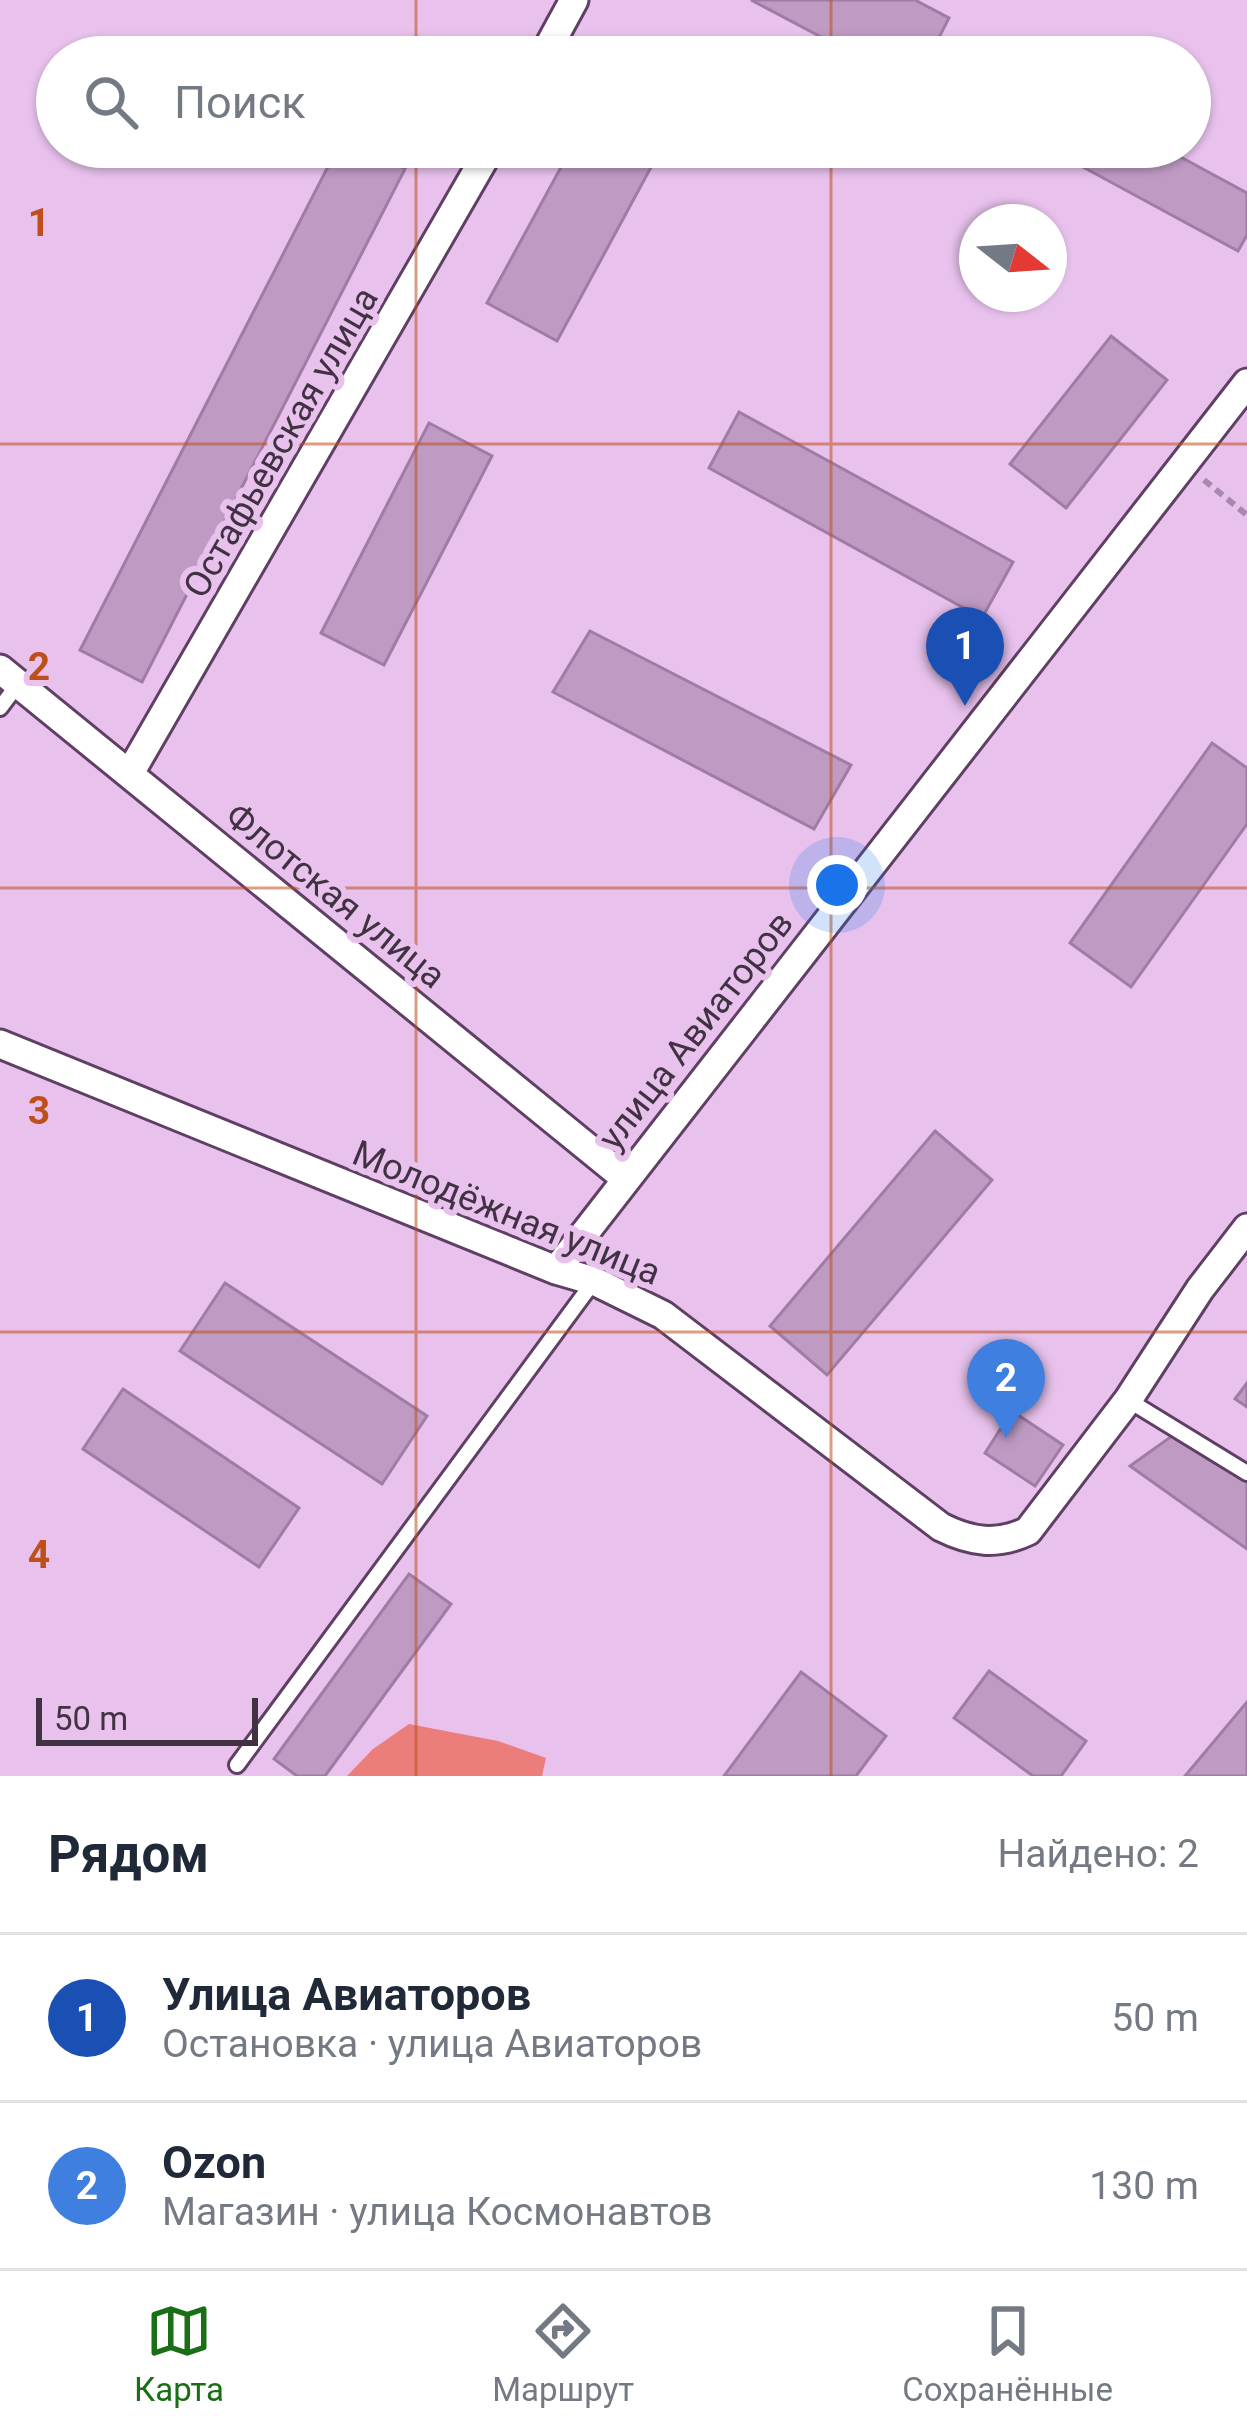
<!DOCTYPE html>
<html lang="ru">
<meta charset="utf-8">
<style>
:root{--surface:#fff;--page:#f2f2f3;--text:#1f2937;--muted:#747a83;--line:#e0e1e3;--accent:#1a6e16}
body{margin:0;font-family:Roboto,sans-serif;background:var(--page);color:var(--text)}
.compass{position:absolute;left:959px;top:204px;width:108px;height:108px;border-radius:50%;background:var(--surface);box-shadow:0 3px 9px #0004;rotate:107deg}
.scale{position:absolute;left:36px;bottom:30px;width:222px;box-sizing:border-box;padding-left:12px;border:6px solid #413243;border-top:0;font-size:33px;line-height:42px;white-space:nowrap;color:#413243;-webkit-text-stroke:9px #e8c2ed;paint-order:stroke}
.you{position:absolute;left:837px;top:885px;width:42px;height:42px;margin:-30px;border:9px solid #fff;border-radius:50%;background:#1a73e8;box-shadow:0 0 0 18px #1a73e833}
.badge{display:grid;place-items:center;width:78px;height:78px;border-radius:50%;background:var(--accent);color:#fff;font-size:39px;font-weight:700}
.pin{position:absolute;translate:-50% -99px;filter:drop-shadow(0 3px 6px #0008)}
.pin::after{content:'';position:absolute;top:63px;width:42px;height:36px;background:inherit;clip-path:polygon(0 0,100% 0,50% 100%)}
.list{margin:0;padding:0;list-style:none}
h2{display:flex;justify-content:space-between;align-items:center;height:156px;margin:0;padding:0 48px;font-size:51px}
h2 small{font-size:39px;font-weight:400;color:var(--muted)}
.list li{display:grid;grid-template-columns:78px 1fr auto;gap:36px;align-items:center;box-sizing:border-box;height:168px;padding:0 48px;border-top:3px solid var(--line)}
.list b{display:block;font-size:45px;white-space:nowrap}
.list p{margin:0;font-size:39px;white-space:nowrap;color:var(--muted)}
.list em{font-size:39px;font-style:normal;color:var(--muted)}
.icon{flex:none;width:66px;height:66px;fill:none;stroke:currentColor;stroke-width:2;stroke-linecap:round;stroke-linejoin:round}
.map{position:relative;flex:none;width:1247px;height:1776px;overflow:hidden}
.search{position:absolute;background:var(--surface);box-shadow:0 3px 9px #0004;left:36px;right:36px;top:36px;height:132px;display:flex;align-items:center;gap:30px;box-sizing:border-box;padding:0 42px;border-radius:66px;color:var(--muted);font-size:45px}
.sheet{height:492px;background:var(--surface)}
nav{display:flex;justify-content:space-around;align-items:center;box-sizing:border-box;height:168px;border-top:3px solid var(--line);background:var(--surface);font-size:33px;color:var(--muted)}
nav a{display:grid;justify-items:center;gap:6px}
nav .on{color:var(--accent)}
.map>svg:first-child{display:block}
</style>
<div class="map">
<svg width="1247" height="1776" viewBox="0 0 1247 1776">
<rect width="100%" height="100%" fill="#e8c2ed"/>
<path fill="#eb7d7b" d="M409 1724 498 1741 546 1758 542 1776H347L373 1749Z"/>
<path fill="#bf9bc4" stroke="#a07ca5" stroke-width="3" d="M751 0H915L949 18 929 57H859Z
M338 147H362L405 169 142 682 80 650Z
M572 147H662L557 341 487 303Z
M1046 147H1162L1247 193V235L1238 251Z
M1111 336 1167 380 1066 508 1010 464Z
M739 412 1013 562 982 618 709 468Z
M429 423 492 456 384 665 321 633Z
M590 631 851 765 814 829 553 692Z
M1212 743 1247 768V824L1131 987 1070 943Z
M935 1131 992 1180 827 1375 770 1326Z
M225 1283 427 1416 382 1484 180 1351Z
M1247 1383V1407L1235 1399Z
M123 1389 299 1508 259 1567 83 1449Z
M1012 1411 1063 1445 1035 1486 985 1453Z
M1179 1431 1247 1479V1549L1130 1466Z
M409 1574 451 1604 325 1776H297L274 1759Z
M989 1671 1086 1741 1061 1776H1033L954 1718Z
M801 1672 886 1736 856 1776H724Z
M1247 1702V1776H1185Z"/>
<g fill="none" stroke-linecap="round" stroke-linejoin="round">
<defs>
<path id="service" d="M0 708 18 684
M1128 1400 1247 1473
M237 1765 594 1281"/>
<path id="minor" d="M543 57 574 0
M0 669 625 1178
M130 773 491 147
M0 1044 556 1270 594 1281 663 1315 941 1527C971 1542 997 1546 1028 1531L1128 1400 1200 1289 1247 1228
M556 1270 1247 383"/>
</defs>
<use href="#service" stroke="#5f3f64" stroke-width="20"/>
<use href="#minor" stroke="#5f3f64" stroke-width="33"/>
<path stroke="#a78aab" stroke-width="6" stroke-dasharray="9 6" stroke-linecap="butt" d="M1204 480 1247 515"/>
<use href="#service" stroke="#fff" stroke-width="14"/>
<use href="#minor" stroke="#fff" stroke-width="27"/>
</g>
<path fill="none" stroke="#be4f1a" stroke-width="3" stroke-opacity="0.55" d="M416 0V57M831 0V57M416 147V1776M831 147V1776M0 444H1247M0 888H1247M0 1332H1247"/>
<g text-anchor="middle" stroke-width="12" stroke-linejoin="round" paint-order="stroke">
<g font-size="36" fill="#413243" stroke="#e8c2ed">
<text transform="translate(280 442) rotate(-60)" y="13">Остафьевская улица</text>
<text transform="translate(336 895) rotate(39)" y="13">Флотская улица</text>
<text transform="translate(695 1030) rotate(-52)" y="13">улица Авиаторов</text>
<text transform="translate(507 1212) rotate(22)" y="13">Молодёжная улица</text>
</g>
</g>
<g font-size="39" text-anchor="middle" font-weight="bold" fill="#be4f1a" stroke="#e8c2ed" stroke-width="12" stroke-linejoin="round" paint-order="stroke">
<text x="39" y="236">1</text>
<text x="39" y="680">2</text>
<text x="39" y="1124">3</text>
<text x="39" y="1568">4</text>
</g>
</svg>
<svg class="compass" viewBox="-18 -18 36 36"><path d="M0-13l5 13h-10z" fill="#e53935"/><path d="M0 13l5-13h-10z" fill="#747a83"/></svg>
<div class="scale">50 m</div>
<div class="you"></div>
<div class="pin badge" style="left:965px;top:706px;background:#1a4fb4">1</div>
<div class="pin badge" style="left:1006px;top:1438px;background:#3f7fe0">2</div>
<div class="search"><svg class="icon" aria-label="search" viewBox="0 0 24 24"><circle cx="10" cy="10" r="6"/><path d="M15 15l6 6"/></svg>Поиск</div>
</div>
<section class="sheet">
<h2>Рядом<small>Найдено: 2</small></h2>
<ul class="list">
<li><span class="badge" style="background:#1a4fb4">1</span><div><b>Улица Авиаторов</b><p>Остановка · улица Авиаторов</p></div><em>50 m</em></li>
<li><span class="badge" style="background:#3f7fe0">2</span><div><b>Ozon</b><p>Магазин · улица Космонавтов</p></div><em>130 m</em></li>
</ul>
</section>
<nav>
<a class="on"><svg class="icon" aria-label="map" viewBox="0 0 24 24"><path d="M3 6l6-2 6 2 6-2v14l-6 2-6-2-6 2zM9 4v14M15 6v14"/></svg>Карта</a>
<a><svg class="icon" aria-label="directions" viewBox="0 0 24 24"><path d="M12 3l9 9-9 9-9-9zM9 14v-3h6M13 9l2 2-2 2"/></svg>Маршрут</a>
<a><svg class="icon" aria-label="saved" viewBox="0 0 24 24"><path d="M7 4h10v16l-5-4-5 4z"/></svg>Сохранённые</a>
</nav>
